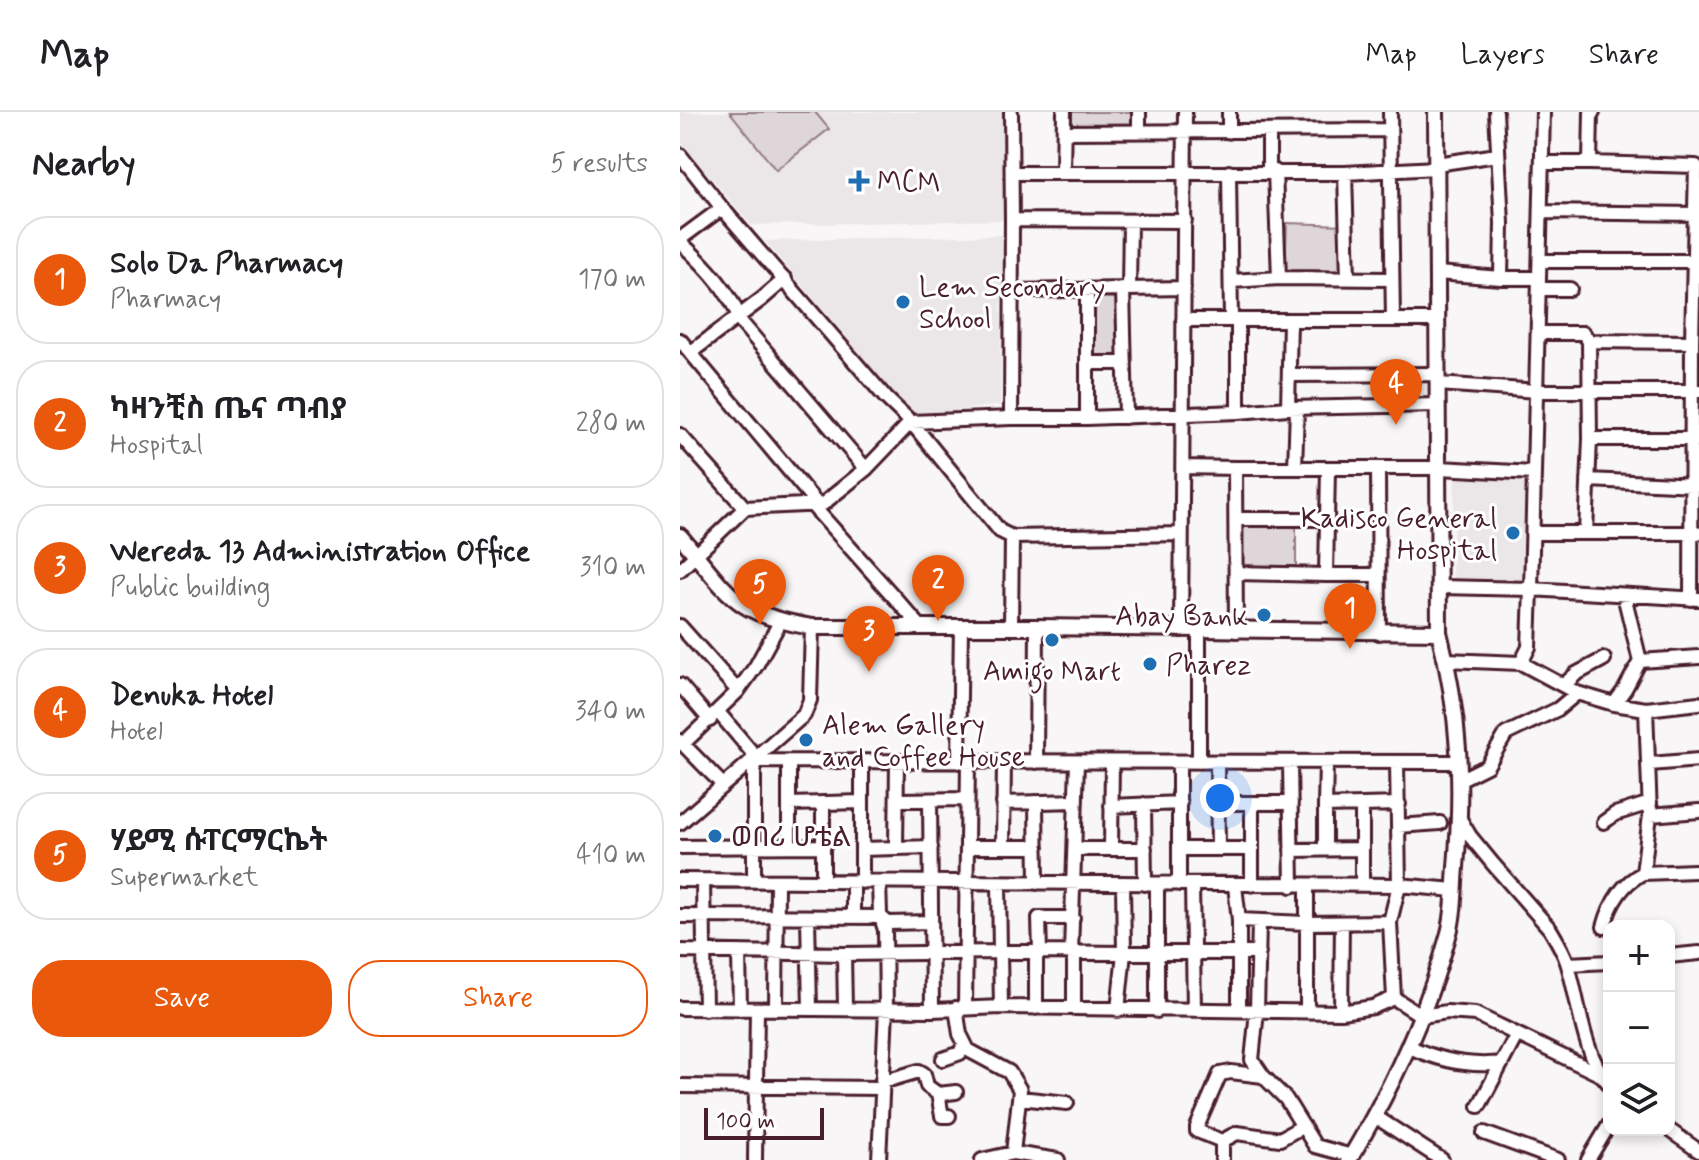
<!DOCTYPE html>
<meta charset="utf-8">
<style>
:root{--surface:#fff;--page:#f6f6f6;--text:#202124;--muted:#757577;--line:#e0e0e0;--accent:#ea580c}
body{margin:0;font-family:Mynerve,"Noto Sans Ethiopic",sans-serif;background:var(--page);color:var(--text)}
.controls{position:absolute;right:24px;bottom:24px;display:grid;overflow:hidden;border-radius:16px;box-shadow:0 4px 12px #0003}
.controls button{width:72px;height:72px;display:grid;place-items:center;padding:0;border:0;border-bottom:2px solid var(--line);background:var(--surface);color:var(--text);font:40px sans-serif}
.scale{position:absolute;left:24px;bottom:20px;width:120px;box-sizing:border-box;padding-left:8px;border:4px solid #4a1f2b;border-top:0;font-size:22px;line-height:28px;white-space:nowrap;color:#4a1f2b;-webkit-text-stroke:6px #fff;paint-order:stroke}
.you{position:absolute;left:540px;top:686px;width:28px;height:28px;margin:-20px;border:6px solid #fff;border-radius:50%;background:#1a73e8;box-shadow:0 0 0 12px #1a73e833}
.badge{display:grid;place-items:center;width:52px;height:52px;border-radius:50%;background:var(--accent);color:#fff;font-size:26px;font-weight:700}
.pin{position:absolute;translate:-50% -66px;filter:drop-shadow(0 2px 4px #0008)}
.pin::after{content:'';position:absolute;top:42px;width:28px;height:24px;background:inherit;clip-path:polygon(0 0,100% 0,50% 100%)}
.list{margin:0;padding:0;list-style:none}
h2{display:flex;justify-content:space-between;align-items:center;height:104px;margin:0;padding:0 32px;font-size:34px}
h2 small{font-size:26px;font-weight:400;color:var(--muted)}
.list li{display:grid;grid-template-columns:52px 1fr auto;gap:24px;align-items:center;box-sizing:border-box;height:128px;margin:0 16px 16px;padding:0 16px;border:2px solid var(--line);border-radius:32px}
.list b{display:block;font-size:30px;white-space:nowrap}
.list p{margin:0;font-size:26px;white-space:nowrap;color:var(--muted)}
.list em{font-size:26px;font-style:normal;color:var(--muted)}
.actions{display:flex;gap:16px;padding:24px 32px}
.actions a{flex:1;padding:18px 0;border:2px solid var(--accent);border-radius:32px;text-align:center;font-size:28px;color:var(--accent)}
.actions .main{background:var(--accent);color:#fff}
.icon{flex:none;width:44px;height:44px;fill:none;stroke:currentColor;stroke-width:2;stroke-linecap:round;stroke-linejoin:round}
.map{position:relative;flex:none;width:1019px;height:1048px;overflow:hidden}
header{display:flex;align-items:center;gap:48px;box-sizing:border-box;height:112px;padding:0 40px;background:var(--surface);border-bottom:2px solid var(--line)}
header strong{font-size:38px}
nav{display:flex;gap:44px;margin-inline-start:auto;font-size:28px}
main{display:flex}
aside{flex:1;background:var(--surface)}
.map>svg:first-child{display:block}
</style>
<header>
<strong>Map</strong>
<nav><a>Map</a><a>Layers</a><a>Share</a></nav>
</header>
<main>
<aside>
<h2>Nearby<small>5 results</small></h2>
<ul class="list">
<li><span class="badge">1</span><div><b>Solo Da Pharmacy</b><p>Pharmacy</p></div><em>170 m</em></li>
<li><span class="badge">2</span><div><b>ካዛንቺስ ጤና ጣብያ</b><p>Hospital</p></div><em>280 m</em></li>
<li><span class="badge">3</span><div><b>Wereda 13 Administration Office</b><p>Public building</p></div><em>310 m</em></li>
<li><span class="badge">4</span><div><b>Denuka Hotel</b><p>Hotel</p></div><em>340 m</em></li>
<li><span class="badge">5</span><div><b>ሃይሚ ሱፐርማርኬት</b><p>Supermarket</p></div><em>410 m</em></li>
</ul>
<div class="actions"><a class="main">Save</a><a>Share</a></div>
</aside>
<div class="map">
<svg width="1019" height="1048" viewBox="0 0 1019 1048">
<rect width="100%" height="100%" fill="#f8f6f7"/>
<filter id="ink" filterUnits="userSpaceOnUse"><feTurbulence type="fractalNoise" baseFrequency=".0125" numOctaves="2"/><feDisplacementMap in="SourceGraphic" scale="16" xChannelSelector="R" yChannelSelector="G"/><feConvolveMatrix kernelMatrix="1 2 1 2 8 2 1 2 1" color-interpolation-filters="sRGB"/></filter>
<g filter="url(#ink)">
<path fill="#ebe6e8" d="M0 0H324L326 108 71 113 0 29Z
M322 123 320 293 233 304 85 129Z
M775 362 851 363 849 473 772 471Z"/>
<path fill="#ded6d9" stroke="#947a82" stroke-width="2" d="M50 0H135L149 17 96 58Z
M392 0H454V16L392 15Z
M607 111 665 113 664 162 605 161Z
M412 180H443L444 248 414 249Z
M562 410H616V454H562Z"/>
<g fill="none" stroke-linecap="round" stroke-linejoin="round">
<defs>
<path id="minor" d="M331 0 332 108 505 109
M459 0V20
M710 0 713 208
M816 0 822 111 821 166
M384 20 709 18
M549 20V0
M0 43 42 96 206 286 231 310 320 419 332 425 331 515
M862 51H910L911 0H913
M910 51 1016 54 1012 230 1011 487
M756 52 817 43
M589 59V19
M595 59 599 166
M549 60 551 208
M332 61H665L756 56
M383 61 384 0
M665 61 668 166
M862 100 1016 102
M332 108 331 306H407L558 300V209
M0 127 42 96
M0 130C22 150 52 180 60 209L186 357
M860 149H1019
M757 161 821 166H859L863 0
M552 169 599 166 711 167
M443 177 446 305
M449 177 450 109
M859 177H890
M332 179 504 176
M503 208H758
M858 221H903L909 229 910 327 906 421
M0 228 137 392
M909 229 1012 230
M11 240 82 187 105 167
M407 251H445
M610 263 758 262
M758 272 858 279H1019
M608 296 610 209
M558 300 608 296 758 293
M407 306V177
M0 323 65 396
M910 327H1019
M503 355 555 356 556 519
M555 356H759L854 361
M615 356 617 296
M648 357 646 463H698
M698 357 699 521
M908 368 1017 373
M132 393 240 514
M556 407H647
M853 421H1018
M332 425 501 422
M0 458 65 396 143 392 149 387 186 357 231 310 331 306
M556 461 646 463
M760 475 851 477 859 166
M0 514 58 579
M501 518 505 0
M766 548 841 551 897 581 934 592 945 577 960 549 944 483
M960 549 1019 545
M841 551 849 535 851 477 1019 487
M0 573 30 608
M884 573 896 562 924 547
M966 597 1019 591
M38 600 76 645
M0 629 43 673
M3 632 58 579 76 554 100 510
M109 650V734
M182 650V770
M279 650 281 514
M356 650 357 515
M499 650V772
M519 650V518
M537 651 538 736
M610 651 612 774
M646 651 645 694 719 692
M970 652 1019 648
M781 667 807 654 826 622 878 597 897 581
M218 688 287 687
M250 688 252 898
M356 690 357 771
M143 691V768
M323 691 396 689
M538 691H572
M109 692 182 690
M464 692 465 772
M431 694 500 691
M645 694V737
M970 703 1019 699
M780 707 790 724 813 752 870 817C876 827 883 838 887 850 899 887 902 942 929 972
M924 710 935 702 970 691
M0 711 124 603 130 588 132 515
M718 714 760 711
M0 735 144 734
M287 735H357
M323 735 324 650
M216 736 217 650
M182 737 251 735
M395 737H465
M431 737 432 650
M500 737H572
M611 738 682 737
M963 761 1015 759
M0 768 719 773 774 778
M23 769 25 897
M74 769V649L779 650
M173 770V805
M199 770 200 802 205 818 206 897 199 1048
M319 771 320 840H356
M443 771 444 841H579
M512 773 514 898
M572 773V691H611
M682 773V693
M555 774 559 808V898
M0 804 201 805 208 811 251 810
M128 806 130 897
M559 808 626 811 710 810 719 773 717 651
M579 810 577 899 572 948 583 964
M710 810 714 886
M924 815C930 792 941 772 963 761L970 703 966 597 934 592
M0 839 164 842 320 840 321 895
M59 840 60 897
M360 840 359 806H393
M164 842 165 897
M989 844 1019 841
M888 852 929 850
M714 886 742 904 767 900 795 902 921 963
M285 895 288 650
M0 896 252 898 321 895 661 900 693 895 714 886
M276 896 280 922 288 938 329 960 340 978 333 1041
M356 896V840L444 841 438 898
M394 896V844L391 841 397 650
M96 897 97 769
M477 899V773
M627 899V774
M661 900 662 811
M730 935C760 949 789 955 822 951
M263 947 280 941 284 932
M202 967H212L239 959 244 962 247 974 258 982 276 980
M0 974 201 976
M258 982 262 1004H269
M340 986 387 991
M799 994 836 924
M696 1005 762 1048
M989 1018 1019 1039
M804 1021 878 1048
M542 1029 557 1021 600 1027 623 1014
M75 1048 77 897
M302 1048 333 1041 378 1048
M542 1048V1029L517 1019V1015L540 962 551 960 583 964 606 987 635 1034 672 1044
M908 1048 929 1013"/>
<path id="major" d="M0 424C49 481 52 502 132 515H357L759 520
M669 1048C712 976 747 902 769 821 775 800 774 777 776 755 783 672 780 602 759 520L756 0"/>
</defs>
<use href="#minor" stroke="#4a1f2b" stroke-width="18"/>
<use href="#major" stroke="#4a1f2b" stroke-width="20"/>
<use href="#minor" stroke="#fff" stroke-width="12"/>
<use href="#major" stroke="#fff" stroke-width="14"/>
</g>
</g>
<g fill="#1f6fb2" stroke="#fff" stroke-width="3">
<path d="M175 57h8v8h8v8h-8v8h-8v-8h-8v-8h8z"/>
<circle cx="223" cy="190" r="8"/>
<circle cx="833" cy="421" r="8"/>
<circle cx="584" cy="503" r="8"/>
<circle cx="372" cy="528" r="8"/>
<circle cx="470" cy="552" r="8"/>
<circle cx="126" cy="628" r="8"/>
<circle cx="35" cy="724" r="8"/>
</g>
<g text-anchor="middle" stroke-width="6" stroke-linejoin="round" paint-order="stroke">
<g font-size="28" fill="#4a1f2b" stroke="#fff" text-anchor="start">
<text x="197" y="79">MCM</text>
<text x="239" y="184">Lem Secondary<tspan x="239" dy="32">School</tspan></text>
<text x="817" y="415" text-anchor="end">Kadisco General<tspan x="817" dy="32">Hospital</tspan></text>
<text x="568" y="513" text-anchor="end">Abay Bank</text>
<text x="486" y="562">Pharez</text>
<text x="372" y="568" text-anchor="middle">Amigo Mart</text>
<text x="142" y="622">Alem Gallery<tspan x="142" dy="32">and Coffee House</tspan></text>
<text x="51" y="734">ወበሪ ሆቴል</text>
</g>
</g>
</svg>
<div class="controls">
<button>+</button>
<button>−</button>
<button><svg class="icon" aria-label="layers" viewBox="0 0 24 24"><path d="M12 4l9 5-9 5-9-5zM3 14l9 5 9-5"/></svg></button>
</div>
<div class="scale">100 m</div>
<div class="you"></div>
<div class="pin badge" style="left:670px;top:537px">1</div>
<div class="pin badge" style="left:258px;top:509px">2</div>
<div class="pin badge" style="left:189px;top:560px">3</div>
<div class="pin badge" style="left:716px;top:313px">4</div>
<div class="pin badge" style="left:80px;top:513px">5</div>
</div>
</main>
